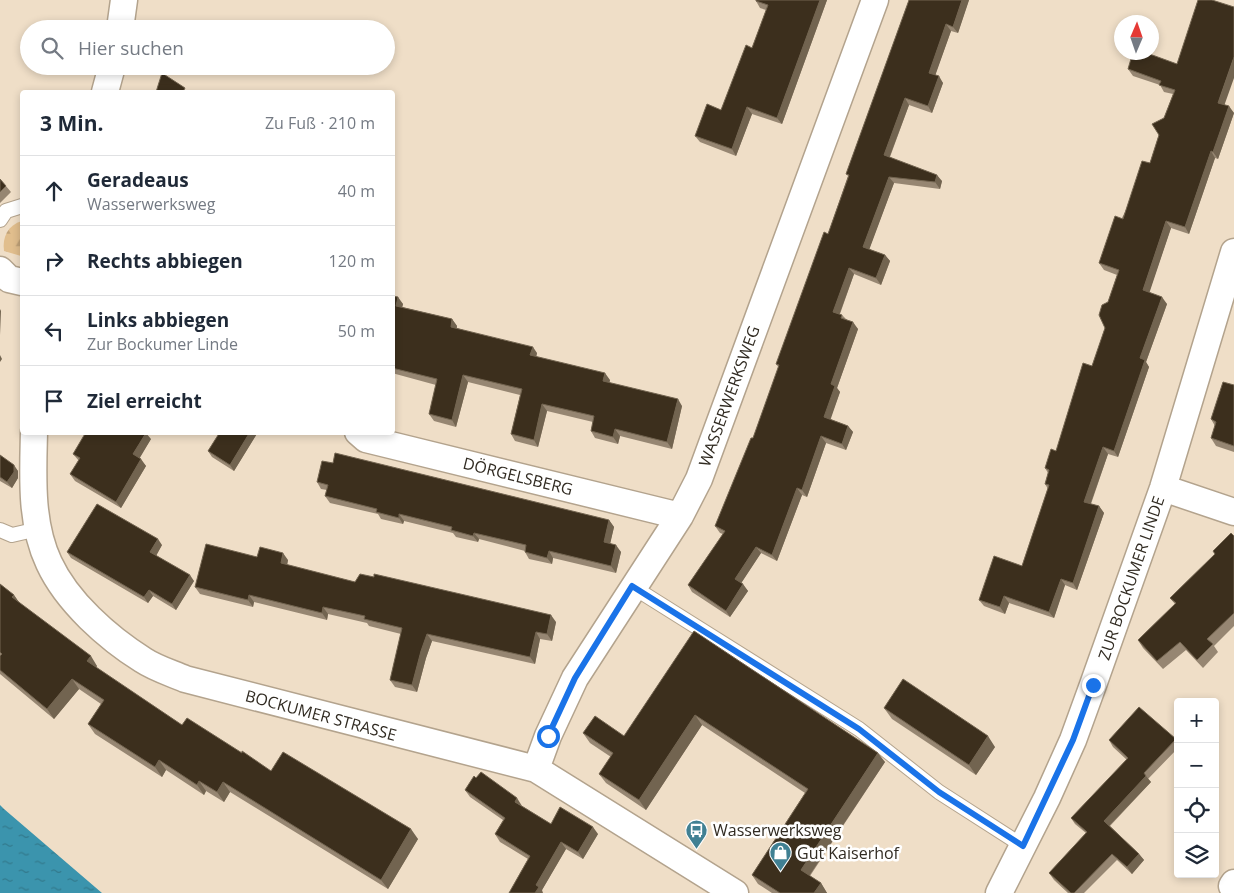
<!DOCTYPE html>
<html lang="de">
<meta charset="utf-8">
<style>
:root{--surface:#fff;--page:#f6f6f7;--text:#1f2937;--muted:#747a83;--line:#e0e1e3}
body{margin:0;font-family:"Open Sans",sans-serif;background:var(--page);color:var(--text)}
.controls{position:absolute;right:15px;bottom:15px;display:grid;overflow:hidden;border-radius:5px;box-shadow:0 2px 8px #0003}
.controls button{width:45px;height:45px;display:grid;place-items:center;padding:0;border:0;border-bottom:1px solid var(--line);background:var(--surface);color:var(--text);font:25px sans-serif}
.compass{position:absolute;left:1114px;top:15px;width:45px;height:45px;border-radius:50%;background:var(--surface);box-shadow:0 2px 8px #0003;rotate:2deg}
.stop{position:absolute;width:15px;height:15px;margin:-11px;border:4px solid #1a73e8;border-radius:50%;background:#fff}
.stop.end{background:#1a73e8;border-color:#fff;box-shadow:0 1px 5px #0008}
.list{margin:0;padding:0;list-style:none}
h2{display:flex;justify-content:space-between;align-items:center;height:65px;margin:0;padding:0 20px;font-size:21px}
h2 small{font-size:16px;font-weight:400;color:var(--muted)}
.list li{display:grid;grid-template-columns:32px 1fr auto;gap:15px;align-items:center;box-sizing:border-box;height:70px;padding:0 20px;border-top:1px solid var(--line)}
.list b{display:block;font-size:19px;white-space:nowrap}
.list p{margin:0;font-size:16px;white-space:nowrap;color:var(--muted)}
.list em{font-size:16px;font-style:normal;color:var(--muted)}
.icon{flex:none;width:28px;height:28px;fill:none;stroke:currentColor;stroke-width:2;stroke-linecap:round;stroke-linejoin:round}
.map{position:relative;flex:none;width:1234px;height:893px;overflow:hidden}
.search{position:absolute;background:var(--surface);box-shadow:0 2px 8px #0003;left:20px;top:20px;width:375px;height:55px;display:flex;align-items:center;gap:12px;box-sizing:border-box;padding:0 18px;border-radius:28px;color:var(--muted);font-size:19px}
.panel{position:absolute;background:var(--surface);box-shadow:0 2px 8px #0003;left:20px;top:90px;width:375px;height:345px;border-radius:5px}
.map>svg:first-child{display:block}
</style>
<div class="map">
<svg width="1234" height="893" viewBox="0 0 1234 893">
<defs>
<pattern id="forest-firs" width="22" height="20" patternUnits="userSpaceOnUse" patternTransform="scale(1.25)"><rect width="22" height="20" fill="#e1be8d"/><path d="M5 1l3.5 6h-7zM16 11l3.5 6h-7z" fill="#c2a379"/></pattern>
<pattern id="water-ripples" width="26" height="14" patternUnits="userSpaceOnUse" patternTransform="scale(1.25)"><rect width="26" height="14" fill="#3b94ad"/><path d="M2 4q2-2 4 0t4 0M15 11q2-2 4 0t4 0" fill="none" stroke="#32798c"/></pattern>
</defs>
<rect width="100%" height="100%" fill="#efdec7"/>
<path fill="url(#forest-firs)" d="M22 221V256H21L4 251C2 237 8 225 22 221Z"/>
<path fill="url(#water-ripples)" d="M0 805 4 809 102 893H0Z"/>
<g fill="none" stroke-linecap="round" stroke-linejoin="round">
<defs>
<path id="service" d="M0 220 6 211 22 206
M0 530 12 535 38 529
M633 587 859 729 939 792 1023 846"/>
<path id="minor" d="M120 29 124 0
M105 92 112 66
M0 270 9 279 22 282
M34 432C33 475 30 523 49 563 67 602 108 638 143 660 155 668 171 673 185 679L536 769 735 893
M358 432 366 439 680 516
M1163 488 1234 512
M536 769 548 736 575 678 680 516 699 479 875 0
M1234 883 1232 886 1234 887
M999 893 1047 798 1073 740 1093 685 1163 488 1234 252"/>
</defs>
<use href="#service" stroke="#b3a38d" stroke-width="16"/>
<use href="#minor" stroke="#b3a38d" stroke-width="29"/>
<use href="#service" stroke="#fff" stroke-width="14"/>
<use href="#minor" stroke="#fff" stroke-width="26"/>
</g>
<path fill="#968672" d="M756 0H827L782 124 752 114 736 156 700 142 695 136 721 110 752 48 766 10 760 8 756 1Z
M909 0H969L958 33 951 31 935 75 943 83 932 113 909 105 890 157 942 181 940 189 894 183 869 249 885 255 890 261 881 285 854 274 840 314 842 315 846 319 858 329 837 388 840 392 830 419 848 426 853 432 846 450 826 443 807 497 802 495 777 561 761 553 741 583 748 591 730 617 692 592 688 585 723 534 720 533 715 526 753 438 779 368 776 364 828 234 848 176 846 174Z
M1177 64 1234 113 1218 159 1215 158 1189 234 1171 228 1149 292 1167 304 1146 362 1149 367 1118 457 1108 454 1091 504 1099 506 1104 513 1077 590 1065 585 1054 618 1009 603 1005 614 984 606 979 600 1022 566 1048 489 1045 484 1048 473 1045 468 1056 451 1092 366 1105 328 1108 302 1117 275 1104 270 1099 263 1150 163 1164 118 1173 94 1164 92 1160 85 1133 76 1128 69Z
M0 179 11 192 0 203Z
M392 296 403 304 402 307 452 319 457 326V328L537 353 536 357 610 380 609 383 682 406 672 449 620 436 618 444 595 438 591 431 593 422 547 411 538 447 515 441 511 434 520 395 468 382 456 427 434 421 429 414 436 385 392 373Z
M1234 385V452L1216 446 1211 438 1215 426 1211 419Z
M220 432H258L234 471 212 457 208 451Z
M151 439 139 458 146 466 121 508 75 481 70 474 79 461 73 454Z
M0 455 18 471V478L12 488 0 481Z
M317 482 609 520 614 527 610 543 621 552 616 573 553 558 552 564 529 559 525 552V551L479 539 478 542 456 537 453 533 404 521 403 524 381 519 378 514 330 503 325 496 327 490 321 489Z
M1234 536V626L1214 646 1218 652 1203 668 1186 650 1163 669 1143 648 1138 640 1175 604 1170 598Z
M162 545 156 555 194 581 176 610 153 596 148 603 71 558 67 552Z
M257 557 288 560 287 565 355 582 556 622 552 641 540 639 535 664 432 641 426 658 417 692 395 687 390 680 401 634 369 626 367 623 328 614 327 620 254 602 253 607 200 594 195 587Z
M0 584 14 595 19 603 97 666 96 668 182 725 271 771 418 839 388 889 230 792 224 802 206 791 204 795 166 770 162 777 95 734 88 724 101 704 79 689 54 719 0 674Z
M694 631 885 762 810 876 821 883 827 893H772L758 884 752 875 805 793 702 725 646 810 606 783 599 774 611 757 590 743 583 733 624 736Z
M884 708 995 747 976 775 892 719Z
M1176 739 1178 742V748L1148 779 1151 782 1110 826 1139 854 1144 860 1132 874 1117 860 1084 893H1068L1054 880 1049 873 1086 833 1075 824 1071 818 1127 760 1113 747 1109 740Z
M465 790 522 806 551 824 598 834 583 859 566 849 542 890 509 893 528 859 500 842 495 834 503 820 470 797Z"/>
<path fill="#726450" d="M820 0H827L782 124 777 118Z
M962 0H969L958 33 953 27Z
M946 24 951 31 934 79 929 73Z
M1234 57V78L1223 109 1218 103Z
M939 76 943 83 932 113 928 106Z
M905 98 909 105 888 161 884 155Z
M1229 106 1234 113 1218 159 1213 152Z
M747 107 752 114 736 156 732 149Z
M1211 151 1215 158 1189 234 1185 227Z
M937 175 942 181 940 189 935 182Z
M889 177 894 183 868 253 863 247Z
M1166 221 1171 228 1148 297 1143 290Z
M885 255 890 261 881 285 876 278Z
M849 268 854 274 838 318 833 312Z
M398 297 403 304 401 313 396 306Z
M1162 297 1167 304 1146 362 1149 367 1118 457 1114 451 1140 358Z
M0 309 1 311 0 335Z
M452 319 457 326 455 334 451 327Z
M853 322 858 329 837 388 840 392 829 424 824 417 831 384Z
M533 347 537 353 535 362 530 355Z
M0 355 2 359 0 362Z
M605 373 610 380 608 388 603 381Z
M463 375 468 382 456 427 452 420Z
M678 399 682 406 672 449 667 442Z
M542 404 547 411 538 447 534 440Z
M848 426 853 432 846 450 842 444Z
M615 429 620 436 618 444 613 437Z
M250 432H258L234 471 230 465Z
M146 433 151 439 138 461 133 454Z
M821 436 826 443 807 497 802 490Z
M1103 447 1108 454 1089 508 1084 502Z
M141 459 146 466 121 508 116 502Z
M14 465 18 471V478L12 488 7 482Z
M797 488 802 495 777 561 772 555Z
M1099 506 1104 513 1077 590 1073 583Z
M399 514 404 521 403 524 399 518Z
M609 520 614 527 609 549 604 542Z
M474 533 479 539 478 542 473 536Z
M158 539 162 545 155 558 150 552Z
M616 545 621 552 616 573 611 566Z
M756 547 761 553 740 585 735 579Z
M549 551 553 558 552 564 547 558Z
M283 553 288 560 286 570 281 563Z
M190 575 194 581 176 610 172 604Z
M1061 579 1065 585 1054 618 1049 612Z
M743 584 748 591 730 617 726 611Z
M149 590 153 596 148 603 144 597Z
M14 595 21 605 12 597Z
M249 595 254 602 253 607 248 600Z
M1004 596 1009 603 1005 614 1000 607Z
M323 607 328 614 327 620 322 613Z
M551 615 556 622 552 641 547 634Z
M536 632 540 639 535 664 530 657Z
M427 634 432 641 426 658 417 692 412 685 421 651Z
M91 656 97 666 93 671 87 661Z
M72 679 79 689 54 719 47 709Z
M695 715 702 725 646 810 639 800Z
M988 736 995 747 976 775 969 765Z
M878 753 885 762 807 879 801 870Z
M159 760 166 770 162 777 155 767Z
M1146 776 1151 782 1108 827 1104 821Z
M199 781 206 791 204 795 197 785Z
M223 782 230 792 224 802 217 792Z
M517 798 522 806 515 802Z
M593 827 598 834 583 859 578 852Z
M411 829 418 839 388 889 381 880Z
M561 842 566 849 542 890 543 893H535L536 885Z
M1139 854 1144 860 1132 874 1127 867Z
M821 883 827 893H814Z"/>
<path fill="#3c2f1d" stroke="#726450" d="M756 0H820L777 118 747 107 732 149 695 136 707 104 721 110 746 45 752 48 768 5 756 1Z
M909 0H962L953 27 946 24 929 73 939 76 928 106 905 98 884 155 937 175 935 182 889 177 863 247 885 255 876 278 849 268 833 312 842 315 841 318 853 322 831 384 835 386 824 417 848 426 842 444 821 436 802 490 797 488 772 555 756 547 735 579 743 584 726 611 688 585 725 531 715 526 751 438H753L779 365 776 364 824 232 828 234 849 175 846 174Z
M1198 0H1212L1234 7V57L1218 103 1229 106 1213 152 1211 151 1185 227 1166 221 1143 290 1162 297 1140 358 1145 360 1114 451 1103 447 1084 502 1099 506 1073 583 1061 579 1049 612 1004 596 1000 607 979 600 994 556 1022 566 1049 485 1045 484 1049 470 1045 468 1051 449 1056 451 1083 363 1092 366 1105 328 1099 315 1102 305 1108 302 1119 270 1099 263 1115 216 1123 219 1142 161 1150 163 1159 135 1152 124 1164 118 1175 90 1159 85 1161 81 1128 69 1133 52H1144L1177 64Z
M162 73 185 88 183 92H156Z
M0 179 6 186 0 192Z
M392 296 398 297 396 306 452 319 451 327 533 347 530 355 605 373 603 381 678 399 667 442 615 429 613 437 591 431 594 416 542 404 534 440 511 434 522 389 463 375 452 420 429 414 437 379 392 368Z
M1223 382 1234 385V446L1211 438 1216 422 1211 419Z
M86 432 146 433 133 454 141 459 116 502 70 474 80 458 73 454Z
M220 432H250L230 465 208 451Z
M335 453 609 520 604 542 616 545 611 566 549 551 547 558 525 552 526 545 474 533 473 536 451 530 452 527 399 514V518L376 512 377 509 325 496 328 485 317 482 322 461 333 463Z
M0 455 14 465V472L7 482 0 477Z
M97 504 158 539 150 552 190 575 172 604 149 590 144 597 67 552Z
M1231 533 1234 536V613L1207 639 1213 644 1197 660 1180 642 1157 661 1138 640 1176 603 1170 598 1215 554 1213 551Z
M206 544 257 557 260 547 283 553 281 563 355 582 360 574 374 577V574L551 615 547 634 536 632 530 657 427 634 421 651 412 685 390 680 402 628 364 619 365 616 323 607 322 613 249 595 248 600 195 587Z
M0 584 14 595 12 597 91 656 87 661 182 725 187 718 242 753V751L271 771 283 752 411 829 381 880 223 782 217 792 199 781 197 785 159 760 155 767 88 724 104 700 72 679 47 709 0 670V656L2 654 0 652Z
M694 631 878 753 801 870 821 883 814 893H780L752 875 808 789 695 715 639 800 599 774 613 753 583 733 595 716 624 736Z
M903 679 988 736 969 765 884 708Z
M1139 707 1176 739 1144 773 1146 776 1104 821 1139 854 1127 867 1112 854 1074 893H1071L1049 873 1087 832 1071 818 1128 758 1109 740Z
M481 772 517 798 515 802 551 824 560 807 593 827 578 852 561 842 536 885 539 887 535 893H509L530 856 495 834 505 818 465 790 474 776 476 778Z"/>
<g fill="none" stroke-linecap="round" stroke-linejoin="round">
<path stroke="#1a73e8" stroke-width="6" d="M548 736 575 678 632 586 859 729 939 792 1023 846 1073 740 1093 685"/>
</g>
<defs>
<symbol id="bus-pin" viewBox="-11 -11 22 30"><path d="M0 17L-7.5 6A9.5 9.5 0 1 1 7.5 6Z" fill="#408093" stroke="#fff"/><path d="M-5-6H5V4H4V6H2V4H-2V6H-4V4H-5ZM-3.5-4V0h7V-4ZM-3.5 1.2v1.5H-2V1.2ZM2 1.2v1.5H3.5V1.2Z" fill="#fff"/></symbol>
<symbol id="shop-pin" viewBox="-11 -11 22 30"><path d="M0 17L-7.5 6A9.5 9.5 0 1 1 7.5 6Z" fill="#408093" stroke="#fff"/><path d="M-5-2.5h2.3a2.7 3.5 0 0 1 5.4 0H5L5.5 6h-11ZM-1.5-2.5h3a1.5 2.3 0 0 0-3 0Z" fill="#fff"/></symbol>
</defs>
<g fill-rule="evenodd">
<use href="#bus-pin" x="684" y="818" width="25" height="34"/>
<use href="#shop-pin" x="768" y="840" width="25" height="34"/>
</g>
<g text-anchor="middle" stroke-width="5" stroke-linejoin="round" paint-order="stroke">
<g font-size="16" fill="#312b22" stroke="#fff">
<text transform="translate(729 396) rotate(-70)" y="6">WASSERWERKSWEG</text>
<text transform="translate(518 476) rotate(14)" y="6">DÖRGELSBERG</text>
<text transform="translate(1131 578) rotate(-71)" y="6">ZUR BOCKUMER LINDE</text>
<text transform="translate(321 715) rotate(15)" y="6">BOCKUMER STRASSE</text>
</g>
<g font-size="16" fill="#312b22" stroke="#fff" text-anchor="start">
<text x="713" y="836">Wasserwerksweg</text>
<text x="797" y="859">Gut Kaiserhof</text>
</g>
</g>
</svg>
<div class="controls">
<button>+</button>
<button>−</button>
<button><svg class="icon" aria-label="locate" viewBox="0 0 24 24"><circle cx="12" cy="12" r="6"/><path d="M12 2v4M12 18v4M2 12h4M18 12h4"/></svg></button>
<button><svg class="icon" aria-label="layers" viewBox="0 0 24 24"><path d="M12 4l9 5-9 5-9-5zM3 14l9 5 9-5"/></svg></button>
</div>
<svg class="compass" viewBox="-18 -18 36 36"><path d="M0-13l5 13h-10z" fill="#e53935"/><path d="M0 13l5-13h-10z" fill="#747a83"/></svg>
<div class="stop" style="left:548px;top:736px"></div>
<div class="stop end" style="left:1093px;top:685px"></div>
<div class="search"><svg class="icon" aria-label="search" viewBox="0 0 24 24"><circle cx="10" cy="10" r="6"/><path d="M15 15l6 6"/></svg>Hier suchen</div>
<section class="panel">
<h2>3 Min.<small>Zu Fuß · 210 m</small></h2>
<ul class="list">
<li><svg class="icon" aria-label="ahead" viewBox="0 0 24 24"><path d="M12 20V5M6 11l6-6 6 6"/></svg><div><b>Geradeaus</b><p>Wasserwerksweg</p></div><em>40 m</em></li>
<li><svg class="icon" aria-label="right" viewBox="0 0 24 24"><path d="M7 20v-9h11M14 6l5 5-5 5"/></svg><div><b>Rechts abbiegen</b></div><em>120 m</em></li>
<li><svg class="icon" aria-label="left" viewBox="0 0 24 24"><path d="M17 20v-9H6M10 6l-5 5 5 5"/></svg><div><b>Links abbiegen</b><p>Zur Bockumer Linde</p></div><em>50 m</em></li>
<li><svg class="icon" aria-label="arrive" viewBox="0 0 24 24"><path d="M6 21V4h12l-3 4 3 4H6"/></svg><div><b>Ziel erreicht</b></div></li>
</ul>
</section>
</div>
